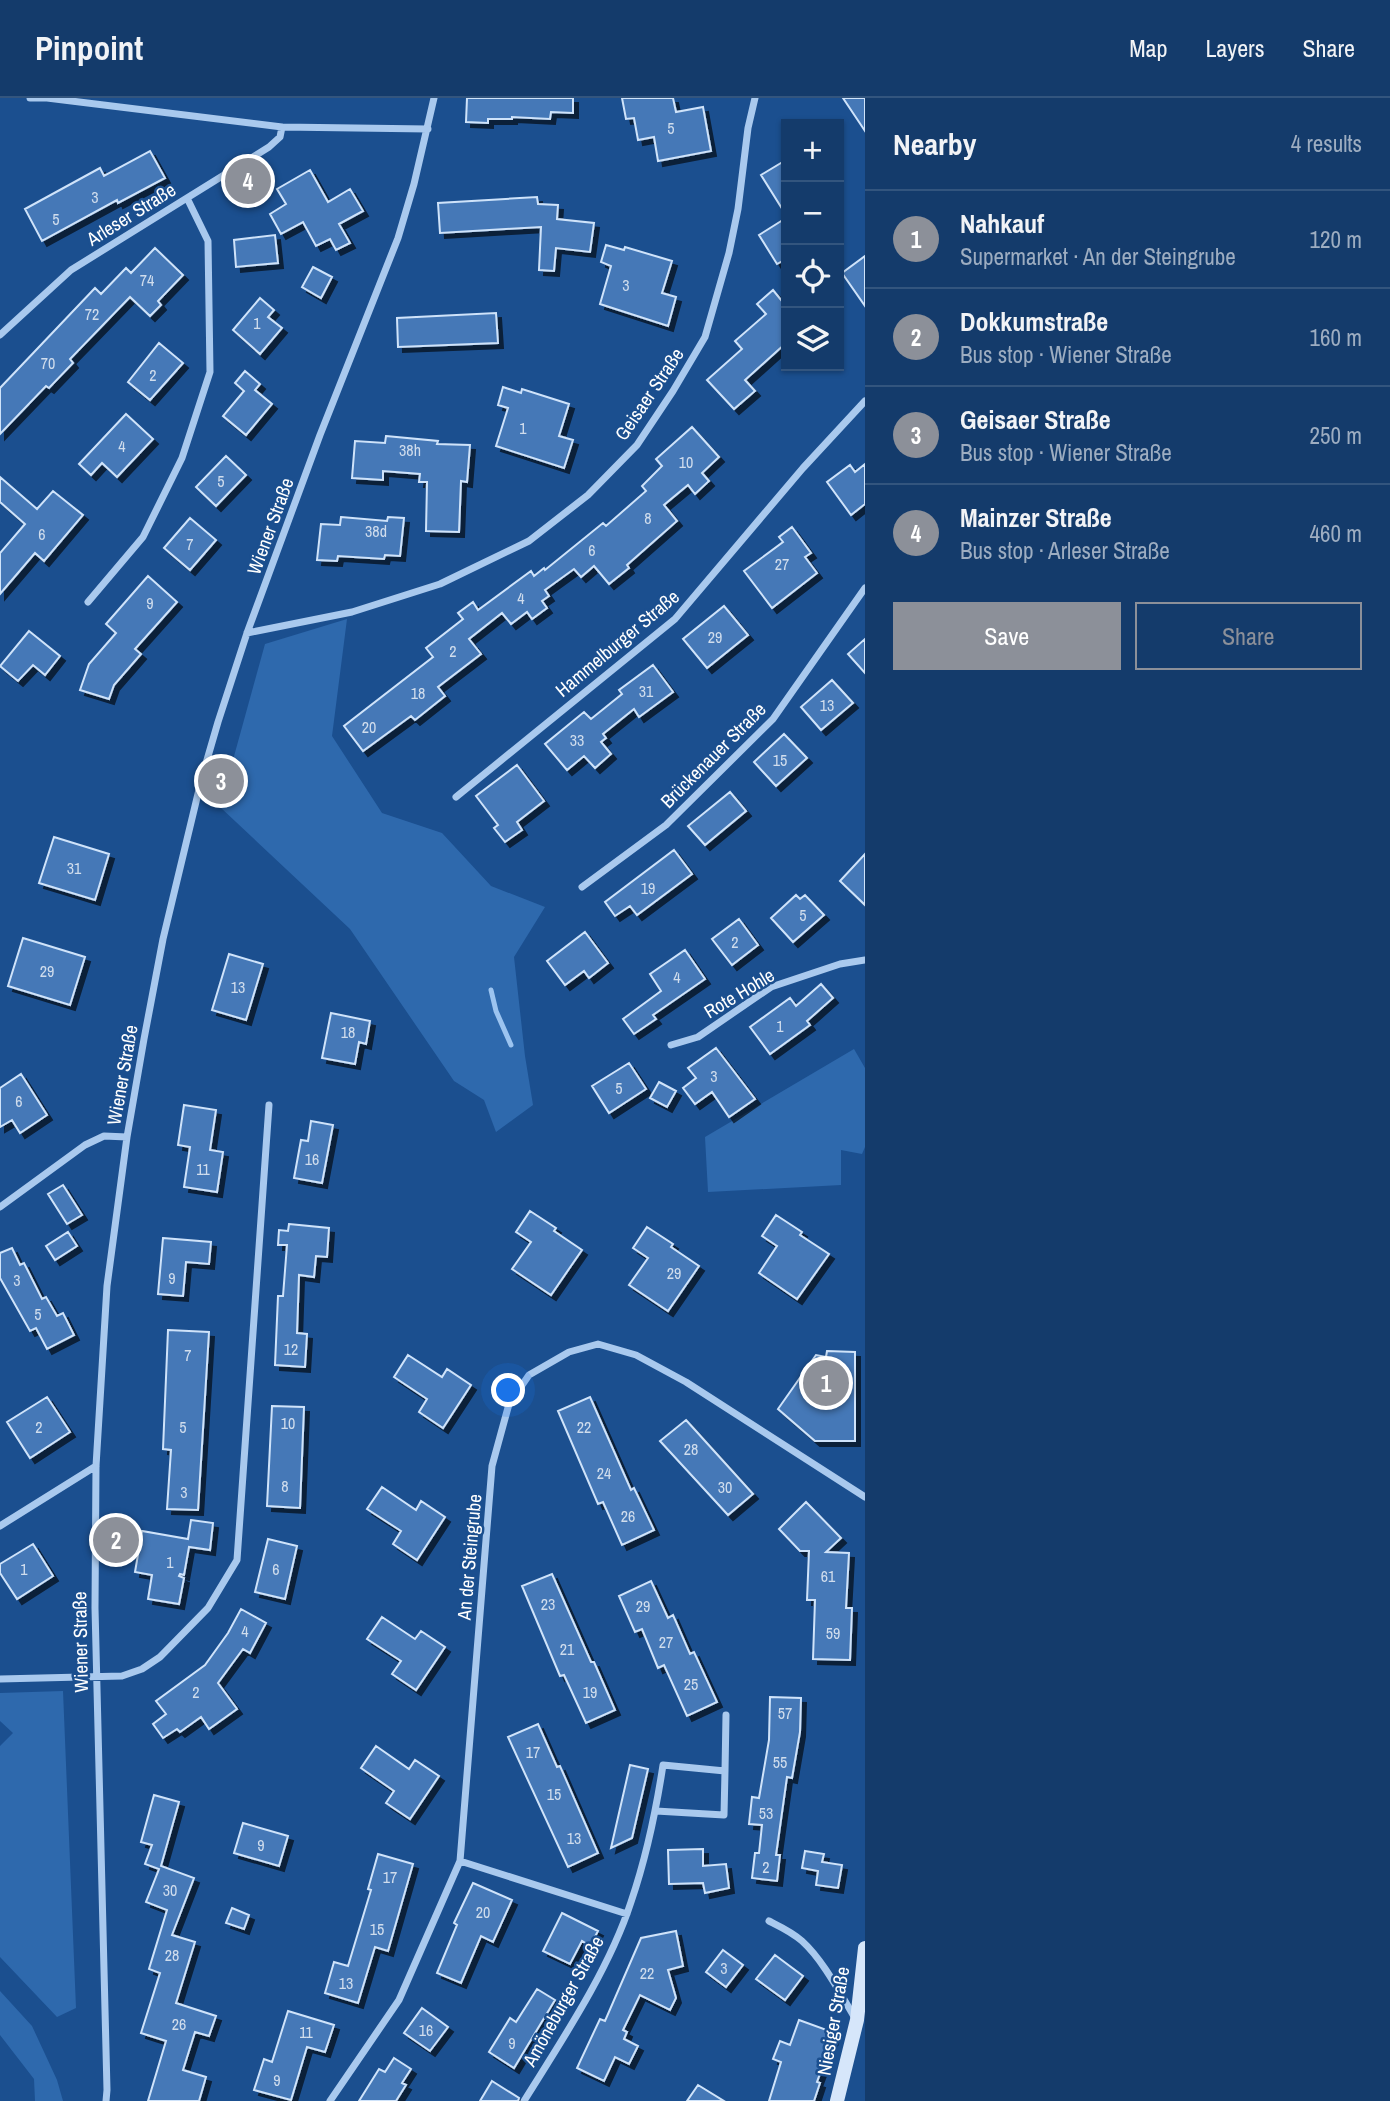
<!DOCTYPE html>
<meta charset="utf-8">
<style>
:root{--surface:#143b6b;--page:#214673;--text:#f1f3f6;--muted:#9dadc1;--line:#33557e;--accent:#8c9099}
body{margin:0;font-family:"Archivo Narrow",sans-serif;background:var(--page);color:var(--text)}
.controls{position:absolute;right:21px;top:21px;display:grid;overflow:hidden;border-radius:0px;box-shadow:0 2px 5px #0004}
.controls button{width:63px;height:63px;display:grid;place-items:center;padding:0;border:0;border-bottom:2px solid var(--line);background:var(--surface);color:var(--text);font:35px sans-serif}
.you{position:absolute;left:509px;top:1293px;width:24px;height:24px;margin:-18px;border:5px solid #fff;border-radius:50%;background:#1a73e8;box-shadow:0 0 0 10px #1a73e833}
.badge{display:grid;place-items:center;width:46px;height:46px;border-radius:50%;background:var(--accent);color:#fff;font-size:23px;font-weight:700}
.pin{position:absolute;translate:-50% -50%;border:4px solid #fff;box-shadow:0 2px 7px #0006}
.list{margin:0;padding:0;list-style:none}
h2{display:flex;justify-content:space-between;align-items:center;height:91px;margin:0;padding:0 28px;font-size:30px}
h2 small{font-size:23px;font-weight:400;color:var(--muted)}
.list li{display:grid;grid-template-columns:46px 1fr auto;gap:21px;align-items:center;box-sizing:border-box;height:98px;padding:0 28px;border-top:2px solid var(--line)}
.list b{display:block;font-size:26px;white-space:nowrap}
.list p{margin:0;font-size:23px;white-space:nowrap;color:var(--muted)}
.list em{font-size:23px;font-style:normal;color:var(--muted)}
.actions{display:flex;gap:14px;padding:21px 28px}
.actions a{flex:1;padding:16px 0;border:2px solid var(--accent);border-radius:0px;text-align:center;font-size:24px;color:var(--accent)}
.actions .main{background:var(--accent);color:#fff}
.icon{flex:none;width:38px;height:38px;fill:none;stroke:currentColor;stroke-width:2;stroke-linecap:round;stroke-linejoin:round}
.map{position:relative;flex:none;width:865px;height:2003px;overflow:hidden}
header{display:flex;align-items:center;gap:42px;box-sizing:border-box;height:98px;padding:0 35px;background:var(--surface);border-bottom:2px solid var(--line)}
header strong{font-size:33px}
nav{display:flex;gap:38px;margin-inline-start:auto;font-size:24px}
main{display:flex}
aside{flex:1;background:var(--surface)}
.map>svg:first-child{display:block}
</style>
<header>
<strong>Pinpoint</strong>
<nav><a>Map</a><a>Layers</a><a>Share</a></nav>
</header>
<main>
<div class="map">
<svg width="865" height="2003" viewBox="0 0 865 2003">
<defs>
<filter id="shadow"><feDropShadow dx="5" dy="5" stdDeviation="0" flood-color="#0009"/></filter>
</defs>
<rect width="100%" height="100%" fill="#1b4f8f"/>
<path fill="#2e69ad" d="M347 521 332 638 382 715 442 735 491 788 545 809 514 859 525 958 533 1007 496 1034 484 1002 454 983 350 831 220 709 265 546Z
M854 951 865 970V1049L862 1056 841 1052V1087L708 1094 705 1039Z
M63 1593 76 1910 57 1919 0 1859V1648L13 1635 0 1623V1595Z
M0 1893 32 1928 57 1982 63 2003H35L34 1981 0 1937Z"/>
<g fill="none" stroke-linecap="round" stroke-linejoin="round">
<path stroke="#9cc4f0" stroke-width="5" d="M491 892 496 913 511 947"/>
</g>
<path fill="#4478b7" stroke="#cfe3fa" stroke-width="2" filter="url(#shadow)" d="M467 0H573V15L551 14 550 21 512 19V21H488V25L466 24Z
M622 0H673L676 14 703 9 711 53 658 63 654 39 638 42 634 20 626 21Z
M843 0H865V33Z
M150 53 165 80 118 105 117 102 42 143 25 111 100 70 104 78Z
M786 62V117L761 77Z
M310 72 328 104 350 91 363 113 339 126 350 145 336 152 330 141 316 148 303 124 281 136 270 116 286 106 277 91Z
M537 99 538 106 558 107 557 121 594 125 590 154 556 150 554 173 539 172 541 129 440 135 438 105Z
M786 120V161L777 166 759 137Z
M275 137 278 165 236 169 234 142Z
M606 147 624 152 625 149 672 163 662 195 676 199 668 228 600 206 611 168 601 164Z
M155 150 183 177 158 203 161 207 150 218 130 199 70 261 73 265 49 290 46 288 0 336V290L95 190 101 196 126 170 131 175Z
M865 158V208L842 175Z
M313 169 332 179 321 200 302 189Z
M773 192 786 208V245L745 282 755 293 734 311 707 282 742 251 735 243 766 216 757 206Z
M260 200 274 212 268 219 282 230 260 256 233 232Z
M496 215 498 245 398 249 397 220Z
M159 245 183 265 150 302 128 284Z
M245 273 260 286 255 292 272 306 246 337 223 318 244 293 235 285Z
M503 289 521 295 522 291 569 306 559 338 573 342 564 370 496 348 508 310 498 307Z
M126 316 153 341 117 379 102 365 91 377 79 366Z
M692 329 719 359 702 375 709 383 695 396 688 387 664 407 677 423 627 467 629 470 609 486 594 468 581 479 574 471 545 492 549 498 542 503 547 510 532 521 527 514 511 526 502 515 469 541 481 556 438 589 445 598 415 622 411 618 363 653 344 628 433 559 426 550 463 521 458 515 473 504 478 512 531 473 534 478 544 470 545 472 603 425 606 428 646 393 642 388 662 368 656 361Z
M386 338 438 343 437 346 470 347 467 384 461 383 459 434 426 433 427 384H419L420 376 383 373V382L352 380 355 343 385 345Z
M226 358 246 377 216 408 196 389Z
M865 366V406L851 417 827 384 850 367 855 374Z
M0 379 37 411 53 393 83 417 44 463 35 455 0 496V455L25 426 0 404Z
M341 419 387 423 388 419 404 420 400 458 385 457 384 461 338 458 337 463 317 462 321 426 340 427Z
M190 420 216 442 190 472 164 450Z
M792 429 811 455 805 459 817 475 772 510 744 473 783 444 779 439Z
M148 478 177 504 135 551 141 556 114 587 109 601 80 592 89 566 116 535 106 526Z
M724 508 748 537 707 570 683 541Z
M29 533 60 558 45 577 33 567 18 583 0 568Z
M865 541V575L848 556Z
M653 567 673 594 639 619 634 611 603 636 606 640 601 644 611 656 595 670 584 658 567 672 545 646 584 614 591 621 622 596 619 592Z
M832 582 853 605 821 632 801 609Z
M784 636 807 660 776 688 754 664Z
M517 667 544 703 517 724 522 732 505 744 494 730 498 727 476 698Z
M730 694 746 713 705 747 688 728Z
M54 739 109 756 95 802 39 785Z
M674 752 692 776 637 817 630 808 615 818 605 804Z
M865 756V807L840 783Z
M796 797 800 801 805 797 824 817 793 844 771 820Z
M739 821 758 847 732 867 712 841Z
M585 834 608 865 589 880 584 873 565 887 547 863Z
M23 840 85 859 70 907 8 888Z
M685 852 705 881 653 917 656 921 634 936 623 921 661 893 650 876Z
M229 856 263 866 246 922 212 912Z
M821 886 833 900 807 923 810 927 770 956 750 929 790 900 796 908Z
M331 915 370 923 366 946 359 944 355 966 322 960Z
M716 950 755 1001 729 1019 712 994 695 1006 683 990 696 980 688 970Z
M629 965 646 991 609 1015 592 988Z
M21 976 47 1017 20 1035 12 1022 0 1029V990Z
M659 984 676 993 667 1009 650 1000Z
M184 1007 216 1012 210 1052 223 1054 217 1094 184 1089 190 1049 178 1047Z
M311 1023 333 1027 322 1085 294 1080 301 1042 308 1043Z
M63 1087 82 1117 67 1126 48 1096Z
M530 1113 556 1130 554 1133 582 1152 551 1197 512 1171 531 1144 516 1134Z
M776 1117 802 1134 800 1137 829 1156 797 1201 759 1175 777 1148 762 1138Z
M289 1126 329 1130 327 1159 316 1158 314 1179 299 1177 297 1235 307 1236 305 1269 275 1267 278 1198H283L287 1147H278L279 1132 288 1133Z
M647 1129 673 1146 671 1149 699 1168 668 1213 629 1187 648 1160 633 1150Z
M68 1134 77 1148 55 1162 46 1148Z
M163 1140 211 1144 209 1166 186 1164 183 1198 158 1196Z
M12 1150 20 1167 24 1165 42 1201 46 1199 57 1218 63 1215 74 1237 47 1251 36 1230 30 1233 0 1180V1155Z
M168 1232 209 1234 198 1412 167 1411 171 1352 163 1351Z
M827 1253 855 1254V1343H815L778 1311 816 1257 826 1259Z
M408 1257 442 1279 447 1271 471 1287 443 1330 419 1314 427 1301 394 1279Z
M47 1299 70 1334 30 1360 7 1324Z
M590 1299 631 1392 634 1390 654 1432 622 1447 603 1404 598 1406 558 1313Z
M272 1308 304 1309 300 1410 267 1408Z
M686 1322 753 1396 728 1417 660 1343Z
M382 1389 416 1412 421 1403 445 1419 417 1462 393 1446 401 1433 367 1411Z
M806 1404 841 1440 826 1454 849 1455 846 1510H852L850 1562 813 1561 815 1502H807L809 1453H800L779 1431Z
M191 1422 213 1425 210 1452 189 1449 184 1477 180 1476 179 1478 184 1480 179 1506 148 1501 152 1477 135 1474 142 1433 188 1441Z
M268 1441 297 1448 285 1501 255 1494Z
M33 1446 53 1478 17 1501 0 1475V1466Z
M552 1476 591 1564H594L615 1612 586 1625 564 1577 560 1578 522 1488Z
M651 1483 668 1520 673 1517 690 1556 694 1554 717 1604 687 1618 664 1567 658 1570 642 1531 635 1534 619 1498Z
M241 1511 266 1525 250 1555 243 1551 218 1585 237 1611 209 1631 201 1619 180 1634 177 1631 163 1640 153 1626 166 1616 156 1603 205 1567 228 1535Z
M382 1519 415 1541 421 1533 445 1549 416 1592 392 1576 401 1563 367 1541Z
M770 1599 801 1600 800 1634 792 1680 787 1679 776 1757H780L777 1783 752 1780 755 1755H759L762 1727 749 1726 752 1699 759 1700 769 1642Z
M538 1626 557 1669 560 1668 598 1755 568 1769 508 1639Z
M376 1648 409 1671 415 1662 439 1678 410 1721 386 1705 394 1693 361 1670Z
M630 1667 648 1671 632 1740 611 1750Z
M154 1697 179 1704 161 1768 194 1780 172 1837 195 1844 176 1905 216 1918 209 1938 195 1934 183 1972 206 1979 199 2003H148L166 1943 141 1935 160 1875 149 1871 167 1812 146 1804 159 1771 145 1766 152 1747 141 1744Z
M243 1725 288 1738 279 1768 234 1755Z
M703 1751V1768L726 1766 729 1790 705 1795 703 1785 669 1786 668 1752Z
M805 1753 824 1756 822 1764 842 1767 838 1790 816 1787 818 1773 802 1770Z
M378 1756 413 1766 388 1853 375 1849 358 1905 325 1895 334 1864 348 1868 371 1792 368 1791Z
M473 1785 512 1802 493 1844 481 1838 461 1885 437 1875 457 1827 454 1825Z
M232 1810 249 1817 244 1831 226 1825Z
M562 1815 598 1833 590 1848 582 1843 570 1866 543 1853Z
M676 1833 683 1868 668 1872 676 1900 670 1912 640 1897 623 1932 627 1934 624 1941 638 1948 629 1966 615 1959 604 1983 577 1970 600 1921 605 1923 641 1840Z
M723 1852 743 1867 726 1889 706 1874Z
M775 1857 803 1878 785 1902 756 1881Z
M537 1891 555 1902 514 1970 489 1954 510 1920 516 1924Z
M422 1910 448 1929 430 1953 404 1935Z
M288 1913 334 1927 325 1954 307 1949 291 2002 254 1992 264 1961 272 1964Z
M799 1922 835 1935 817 1984 820 1985 814 2003H769L781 1964 773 1961 780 1943 790 1947Z
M394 1960 411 1971 402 1985 406 1987 396 2003H359L379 1971 385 1974Z
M492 1983 519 2000 518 2003H480Z
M698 1987 724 2003H687Z"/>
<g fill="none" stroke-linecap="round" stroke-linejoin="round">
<path stroke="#a9c9ee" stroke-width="7" d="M30 0H47L282 29 428 31
M0 237 71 172 269 49 280 39 282 29
M88 504 143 439 182 360 210 274 208 143 187 100
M247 535 352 514 440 486 529 443 588 397 637 347 673 293 705 239 729 155 738 111 748 30 755 0
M456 699 675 521 803 370 865 303
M582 789 666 727 773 621 865 490
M671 947 698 939 771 889 840 866 865 862
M0 1109 85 1047 104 1038 127 1039
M0 1428 96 1368
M0 1581 122 1578 142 1571 160 1559 208 1510 237 1462 269 1007
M725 1673 726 1617
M460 1763 627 1816
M769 1823C781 1829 792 1834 802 1843 823 1862 840 1895 855 1920
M106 2003 107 1992 95 1510 96 1368 107 1188 127 1039 144 941 163 841 202 679 218 624 247 535 320 337 398 140 414 86 434 0
M330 2003 399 1902 460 1763 492 1368 509 1306 529 1277 569 1254 598 1246 636 1257 686 1284 865 1399
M524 2003C562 1942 609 1872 631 1804 646 1760 656 1713 663 1667L725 1673 724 1717 656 1713"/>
<path stroke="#d6e6fa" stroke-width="14" d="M837 2003 857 1922 865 1850"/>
</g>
<g text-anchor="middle" stroke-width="5" stroke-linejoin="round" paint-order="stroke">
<g font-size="16" fill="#d0dded">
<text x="671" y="36">5</text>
<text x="95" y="105">3</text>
<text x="56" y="127">5</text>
<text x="147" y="188">74</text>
<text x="626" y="193">3</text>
<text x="92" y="222">72</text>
<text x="257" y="231">1</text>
<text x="48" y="271">70</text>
<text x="153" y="283">2</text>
<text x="523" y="336">1</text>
<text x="122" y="354">4</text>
<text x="410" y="358">38h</text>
<text x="686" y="370">10</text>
<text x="221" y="389">5</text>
<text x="648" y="426">8</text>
<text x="376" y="439">38d</text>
<text x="42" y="442">6</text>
<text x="190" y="452">7</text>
<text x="592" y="458">6</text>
<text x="782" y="472">27</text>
<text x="521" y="506">4</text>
<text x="150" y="511">9</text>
<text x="715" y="545">29</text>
<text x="453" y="559">2</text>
<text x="646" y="599">31</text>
<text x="418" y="601">18</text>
<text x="827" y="613">13</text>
<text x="369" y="635">20</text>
<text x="577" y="648">33</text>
<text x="780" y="668">15</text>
<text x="74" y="776">31</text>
<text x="648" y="796">19</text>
<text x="803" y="823">5</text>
<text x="735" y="850">2</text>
<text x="47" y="879">29</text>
<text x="677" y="885">4</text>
<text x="238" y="895">13</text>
<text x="780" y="934">1</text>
<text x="348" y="940">18</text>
<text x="714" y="984">3</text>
<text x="619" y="996">5</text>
<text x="19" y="1009">6</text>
<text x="312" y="1067">16</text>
<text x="203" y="1077">11</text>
<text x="674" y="1181">29</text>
<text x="172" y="1186">9</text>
<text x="17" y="1188">3</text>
<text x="38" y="1222">5</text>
<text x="291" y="1257">12</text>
<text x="188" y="1263">7</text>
<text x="288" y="1331">10</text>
<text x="39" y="1335">2</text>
<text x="183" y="1335">5</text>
<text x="584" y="1335">22</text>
<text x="691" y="1357">28</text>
<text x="604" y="1381">24</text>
<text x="285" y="1394">8</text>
<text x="725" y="1395">30</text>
<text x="184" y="1400">3</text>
<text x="628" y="1424">26</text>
<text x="170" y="1470">1</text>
<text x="24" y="1477">1</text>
<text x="276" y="1477">6</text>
<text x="828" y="1484">61</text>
<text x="548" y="1512">23</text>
<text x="643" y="1514">29</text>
<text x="245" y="1539">4</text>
<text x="833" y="1541">59</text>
<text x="666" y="1550">27</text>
<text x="567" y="1557">21</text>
<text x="691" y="1592">25</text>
<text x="196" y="1600">2</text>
<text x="590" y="1600">19</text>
<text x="785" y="1621">57</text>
<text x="533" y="1660">17</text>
<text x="780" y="1670">55</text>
<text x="554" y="1702">15</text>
<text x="766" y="1721">53</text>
<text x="574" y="1746">13</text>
<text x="261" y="1753">9</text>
<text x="766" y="1775">2</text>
<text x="390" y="1785">17</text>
<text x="170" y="1798">30</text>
<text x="483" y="1820">20</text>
<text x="377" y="1837">15</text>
<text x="172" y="1863">28</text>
<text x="724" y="1876">3</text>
<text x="647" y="1881">22</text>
<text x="346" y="1891">13</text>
<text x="179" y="1932">26</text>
<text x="426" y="1938">16</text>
<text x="306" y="1940">11</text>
<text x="512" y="1951">9</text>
<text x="277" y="1988">9</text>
</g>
<g font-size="19" fill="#fff" stroke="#1b4f8f">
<text transform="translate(131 116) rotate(-32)" y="7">Arleser Straße</text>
<text transform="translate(649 296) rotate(-56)" y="7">Geisaer Straße</text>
<text transform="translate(270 428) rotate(-70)" y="7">Wiener Straße</text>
<text transform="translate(617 545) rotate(-40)" y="7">Hammelburger Straße</text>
<text transform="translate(713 657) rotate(-45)" y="7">Brückenauer Straße</text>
<text transform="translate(739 895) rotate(-31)" y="7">Rote Hohle</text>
<text transform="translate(122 977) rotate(-80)" y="7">Wiener Straße</text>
<text transform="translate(469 1459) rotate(-85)" y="7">An der Steingrube</text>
<text transform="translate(80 1544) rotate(-91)" y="7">Wiener Straße</text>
<text transform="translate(563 1903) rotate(-61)" y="7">Amöneburger Straße</text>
<text transform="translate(833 1923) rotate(-80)" y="7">Niesiger Straße</text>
</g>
</g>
</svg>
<div class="controls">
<button>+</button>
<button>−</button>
<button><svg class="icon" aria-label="locate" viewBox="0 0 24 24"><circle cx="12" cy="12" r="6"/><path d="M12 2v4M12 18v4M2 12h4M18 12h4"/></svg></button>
<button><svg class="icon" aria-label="layers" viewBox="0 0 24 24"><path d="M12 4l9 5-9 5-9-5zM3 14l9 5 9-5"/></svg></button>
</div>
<div class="you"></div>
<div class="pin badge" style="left:826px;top:1285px">1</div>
<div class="pin badge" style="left:116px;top:1442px">2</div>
<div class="pin badge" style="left:221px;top:683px">3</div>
<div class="pin badge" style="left:248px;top:83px">4</div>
</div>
<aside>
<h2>Nearby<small>4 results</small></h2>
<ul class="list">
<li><span class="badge">1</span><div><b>Nahkauf</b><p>Supermarket · An der Steingrube</p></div><em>120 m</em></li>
<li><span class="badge">2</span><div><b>Dokkumstraße</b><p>Bus stop · Wiener Straße</p></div><em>160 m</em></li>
<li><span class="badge">3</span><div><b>Geisaer Straße</b><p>Bus stop · Wiener Straße</p></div><em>250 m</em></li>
<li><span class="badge">4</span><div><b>Mainzer Straße</b><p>Bus stop · Arleser Straße</p></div><em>460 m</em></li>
</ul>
<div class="actions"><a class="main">Save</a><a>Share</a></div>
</aside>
</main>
